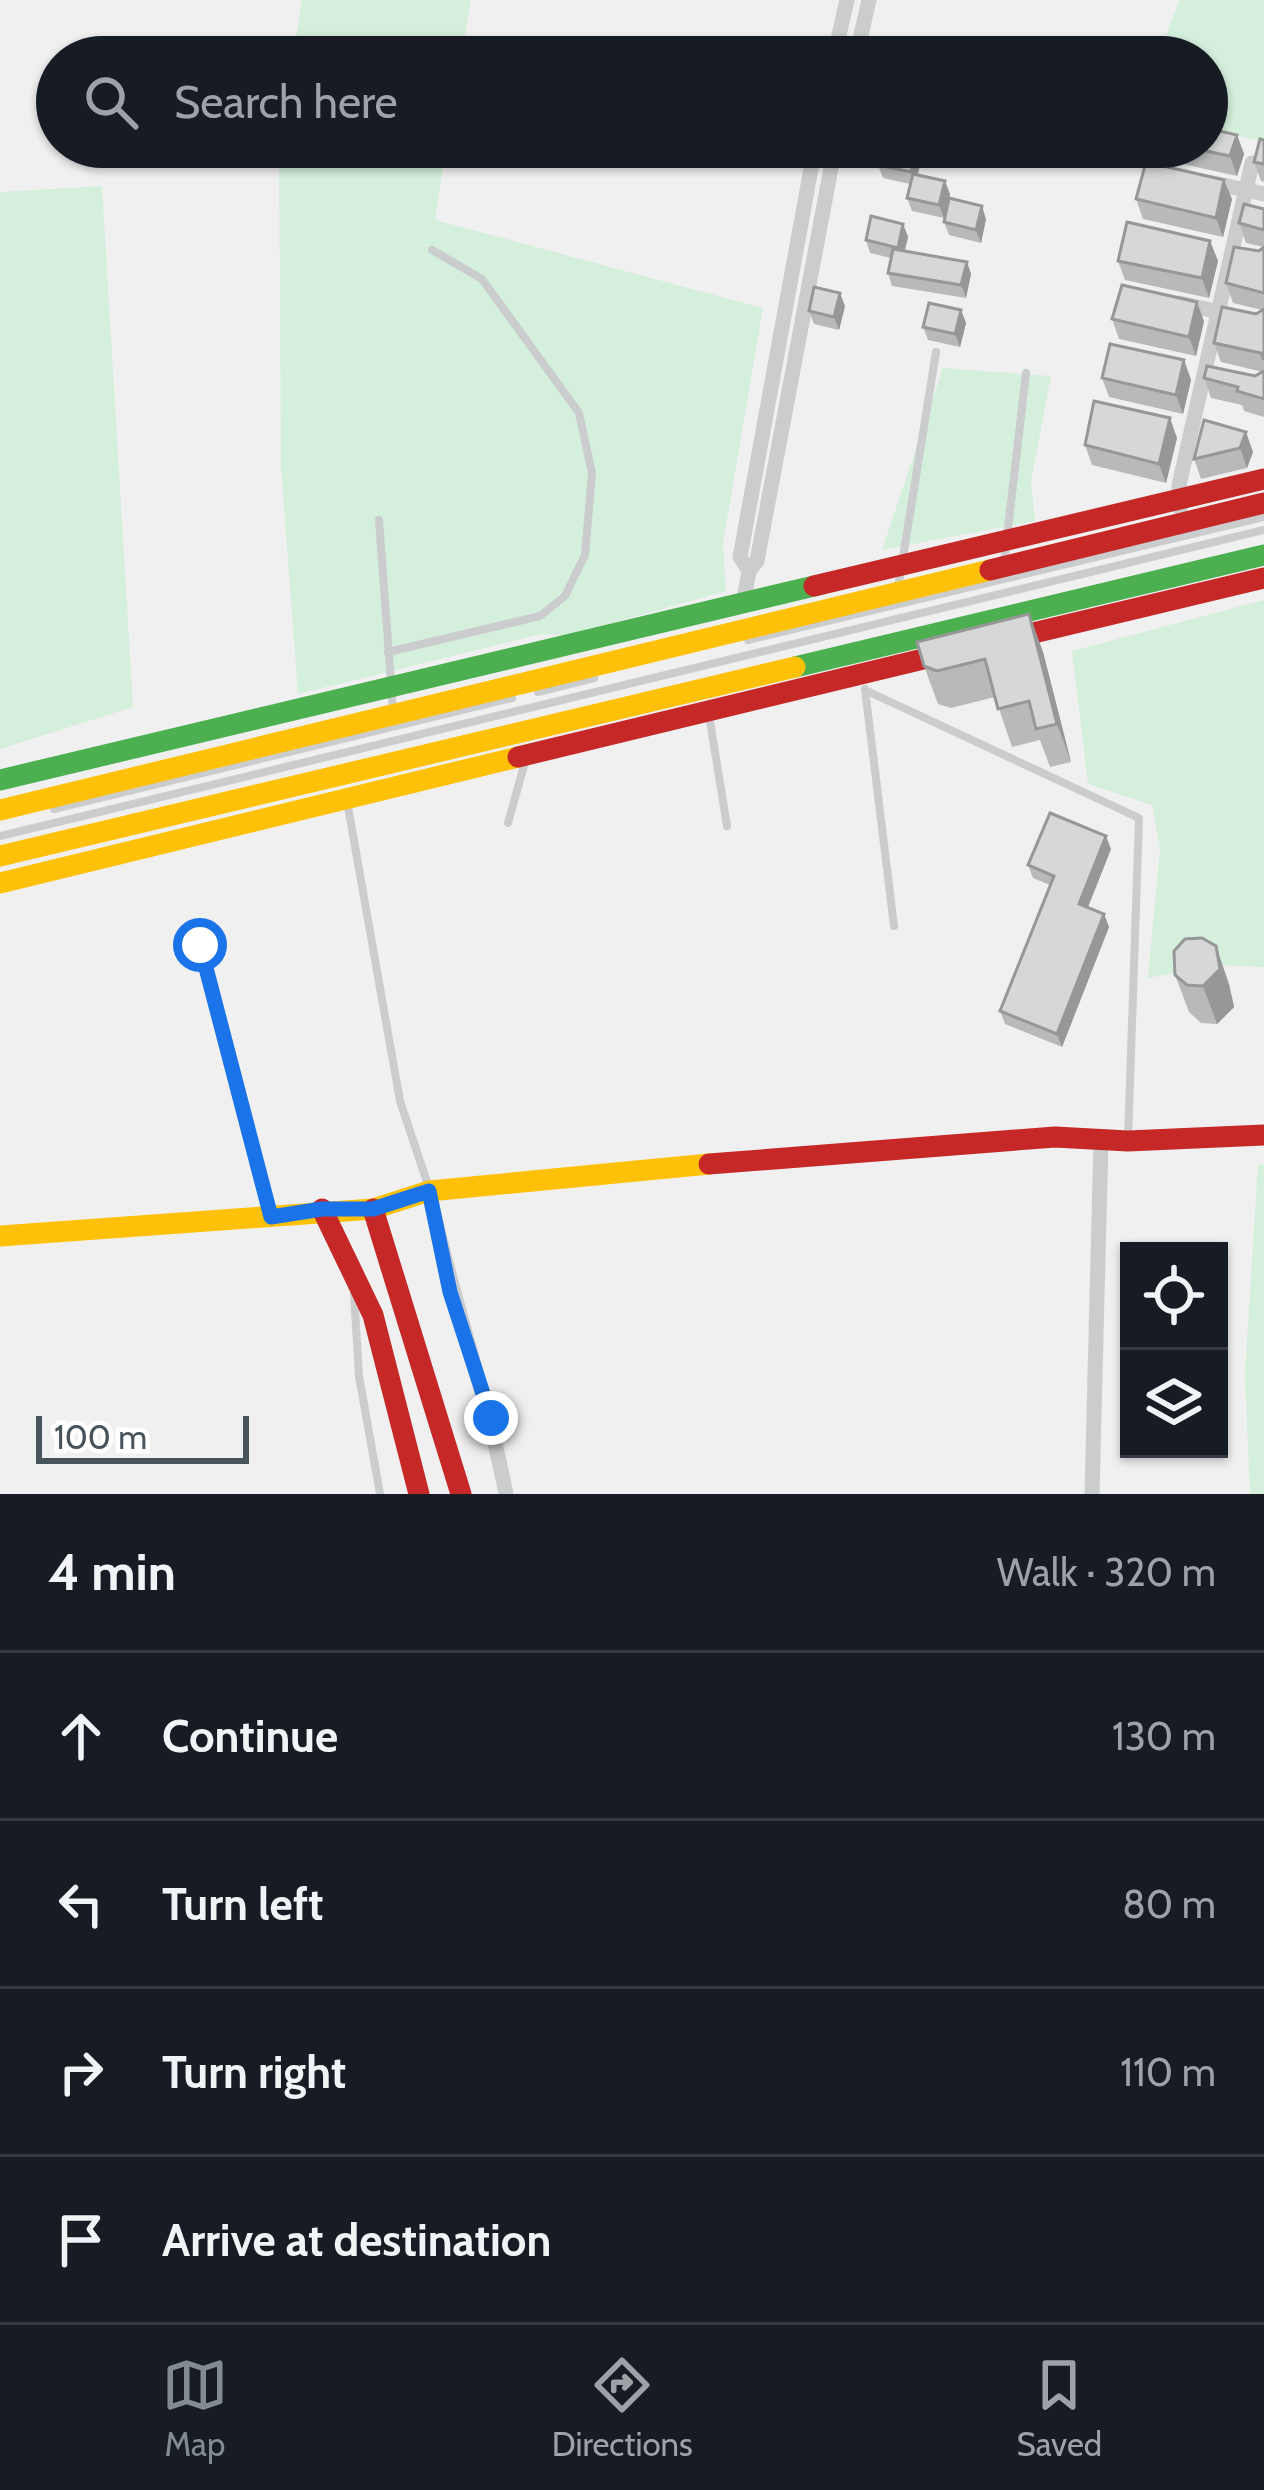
<!DOCTYPE html>
<meta charset="utf-8">
<style>
:root{--surface:#171b24;--page:#20242c;--text:#f1f3f6;--muted:#9ea1a6;--line:#363941;--accent:#828b90}
body{margin:0;font-family:Cabin,sans-serif;background:var(--page);color:var(--text)}
.controls{position:absolute;right:36px;bottom:36px;display:grid;overflow:hidden;border-radius:0px;box-shadow:0 3px 9px #0004}
.controls button{width:108px;height:108px;display:grid;place-items:center;padding:0;border:0;border-bottom:3px solid var(--line);background:var(--surface);color:var(--text);font:60px sans-serif}
.scale{position:absolute;left:36px;bottom:30px;width:213px;box-sizing:border-box;padding-left:12px;border:6px solid #47545c;border-top:0;font-size:33px;line-height:42px;white-space:nowrap;color:#47545c;-webkit-text-stroke:9px #fff;paint-order:stroke}
.stop{position:absolute;width:36px;height:36px;margin:-27px;border:9px solid #1a73e8;border-radius:50%;background:#fff}
.stop.end{background:#1a73e8;border-color:#fff;box-shadow:0 3px 12px #0008}
.list{margin:0;padding:0;list-style:none}
h2{display:flex;justify-content:space-between;align-items:center;height:156px;margin:0;padding:0 48px;font-size:51px}
h2 small{font-size:39px;font-weight:400;color:var(--muted)}
.list li{display:grid;grid-template-columns:78px 1fr auto;gap:36px;align-items:center;box-sizing:border-box;height:168px;padding:0 48px;border-top:3px solid var(--line)}
.list b{display:block;font-size:45px;white-space:nowrap}
.list em{font-size:39px;font-style:normal;color:var(--muted)}
.icon{flex:none;width:66px;height:66px;fill:none;stroke:currentColor;stroke-width:2;stroke-linecap:round;stroke-linejoin:round}
.map{position:relative;flex:none;width:1264px;height:1494px;overflow:hidden}
.search{position:absolute;background:var(--surface);box-shadow:0 3px 9px #0004;left:36px;right:36px;top:36px;height:132px;display:flex;align-items:center;gap:30px;box-sizing:border-box;padding:0 42px;border-radius:66px;color:var(--muted);font-size:45px}
.sheet{height:828px;background:var(--surface)}
nav{display:flex;justify-content:space-around;align-items:center;box-sizing:border-box;height:168px;border-top:3px solid var(--line);background:var(--surface);font-size:33px;color:var(--muted)}
nav a{display:grid;justify-items:center;gap:6px}
nav .on{color:var(--accent)}
.map>svg:first-child{display:block}
</style>
<div class="map">
<svg width="1264" height="1494" viewBox="0 0 1264 1494">
<rect width="100%" height="100%" fill="#f0f0f0"/>
<path fill="#d4efdc" d="M302 0H471L461 57H293Z
M1179 0H1264V142L1207 129V57H1159Z
M279 147H446L435 220 763 308 723 543 726 591 570 635 542 634 298 694 281 467Z
M102 186 133 707 0 749V192Z
M943 368 1051 376 1031 482 1035 521 882 550Z
M1264 600V967L1212 965 1148 978 1160 848 1152 805 1088 784 1072 651Z
M1258 1165H1264V1494H1250L1245 1375Z"/>
<g fill="none" stroke-linecap="round" stroke-linejoin="round">
<path stroke="#caccce" stroke-width="8" d="M379 520 393 710
M1004 563 1026 373
M898 588 936 352
M748 640 1264 517
M388 652 540 616 565 596 585 555 592 473 579 413 482 279 432 250
M865 689 894 926
M865 690 1139 818 1128 1140
M538 692 594 678
M709 715 727 826
M347 801 400 1101 428 1185
M54 809 512 698
M508 823 525 762
M0 836 1264 530
M200 945 271 1216
M354 1293 359 1376 380 1494"/>
<path stroke="#caccce" stroke-width="15" d="M834 57 847 0
M856 57 869 0
M1208 182 1264 194
M1179 303 1264 322
M1180 508 1179 485 1252 163
M749 571 740 557 815 147
M743 604 749 571 757 561 835 147
M429 1191C450 1294 486 1391 506 1494
M1092 1494 1101 1140"/>
<path stroke="#4caf50" stroke-width="21" d="M795 667 1264 555
M0 780 814 586"/>
<path stroke="#ffc107" stroke-width="21" d="M0 810 990 570
M0 856 795 667
M0 883 518 757
M0 1236 373 1209 429 1191 709 1164"/>
<path stroke="#c62828" stroke-width="21" d="M990 570 1264 503
M814 586 1264 479
M1008 639 1264 578
M518 757 948 653
M709 1164 1055 1137 1128 1141 1264 1135
M322 1209 373 1315 419 1494
M373 1209 461 1494"/>
</g>
<path fill="#b8baba" d="M1237 135 1244 154 1237 176 1169 161 1164 147H1207Z
M1264 140V182L1261 181 1254 162Z
M916 148 921 161 918 175 950 194 944 218 912 211 907 198 910 184 883 178 878 165Z
M1136 199H1232L1223 237 1143 219Z
M1264 209V417L1244 411 1242 405 1211 398 1204 378 1255 376 1263 372 1221 362 1214 343 1262 310 1233 303 1226 283 1264 247 1246 243 1239 223Z
M986 219 981 243 949 235 944 222Z
M903 224 908 237 905 251 967 262 971 274 966 298 892 286 888 273 891 258 870 253 866 240Z
M1210 241 1218 261 1209 298 1125 280 1118 261Z
M845 306 839 330 814 324 809 311Z
M961 310 966 323 960 347 928 340 923 327Z
M1112 319 1204 321 1196 356 1119 339Z
M1184 360 1191 380 1183 414 1109 397 1102 378Z
M1204 420 1253 452 1247 468 1201 479 1194 459Z
M1177 438 1166 483 1092 465 1085 445Z
M1029 614 1043 652 1071 762 1050 767 1040 740 1012 747 995 697 951 708 938 704 924 666Z
M1111 849 1088 907 1104 914 1109 927 1062 1047 1005 1024 1000 1011 1050 885 1033 878 1028 865Z
M1175 975 1229 984 1234 1007 1217 1024 1201 1023 1189 1012Z"/>
<path fill="#969797" d="M1237 135 1244 154 1237 176 1230 156Z
M916 148 921 161 915 185 911 172Z
M1224 180 1232 199 1223 237 1216 218Z
M945 181 950 194 944 218 939 205Z
M982 206 986 219 981 243 976 230Z
M903 224 908 237 902 260 898 248Z
M1210 241 1218 261 1209 298 1202 278Z
M967 262 971 274 966 298 961 285Z
M840 293 845 306 839 330 834 317Z
M1197 302 1204 321 1196 356 1189 337Z
M961 310 966 323 960 347 955 334Z
M1184 360 1191 380 1183 414 1176 395Z
M1170 418 1177 438 1166 483 1159 464Z
M1246 432 1253 452 1247 468 1240 448Z
M1029 614 1043 652 1071 762 1057 724Z
M1106 836 1111 849 1084 917 1079 904Z
M1104 914 1109 927 1062 1047 1057 1034Z
M1216 946 1229 984 1234 1007 1217 1024 1203 986Z"/>
<path fill="#d6d8d8" stroke="#969797" stroke-width="3" d="M1207 128 1237 135 1230 156 1187 147H1207Z
M1260 139 1264 140V164L1254 162Z
M883 147 916 148 911 172 878 165Z
M1146 162 1224 180 1216 218 1136 199Z
M913 174 945 181 939 205 907 198Z
M949 198 982 206 976 230 944 222Z
M1244 204 1264 209V230L1239 223Z
M871 216 903 224 898 248 866 240Z
M1127 222 1210 241 1202 278 1118 261Z
M1234 247 1259 251 1264 247V293L1226 283Z
M893 249 967 262 961 285 888 273Z
M1122 285 1197 302 1189 337 1112 319Z
M814 287 840 293 834 317 809 311Z
M929 303 961 310 955 334 923 327Z
M1222 307 1256 314 1264 309V360L1261 353 1214 343Z
M1110 344 1184 360 1176 395 1102 378Z
M1207 366 1255 376 1264 371V399L1237 391 1238 387 1204 378Z
M1094 401 1170 418 1159 464 1085 445Z
M1204 420 1246 432 1240 448 1194 459Z
M1029 614 1057 724 1036 729 1029 701 998 709 985 659 937 671 924 666 917 642Z
M1050 813 1106 836 1079 904 1104 914 1057 1034 1000 1011 1054 876 1028 865Z
M1202 938 1216 946 1220 969 1203 986 1187 985 1175 975 1174 951 1185 939Z"/>
<g fill="none" stroke-linecap="round" stroke-linejoin="round">
<path stroke="#1a73e8" stroke-width="15" d="M200 945 271 1217 322 1209H373L429 1191 450 1292 491 1418"/>
</g>
</svg>
<div class="controls">
<button><svg class="icon" aria-label="locate" viewBox="0 0 24 24"><circle cx="12" cy="12" r="6"/><path d="M12 2v4M12 18v4M2 12h4M18 12h4"/></svg></button>
<button><svg class="icon" aria-label="layers" viewBox="0 0 24 24"><path d="M12 4l9 5-9 5-9-5zM3 14l9 5 9-5"/></svg></button>
</div>
<div class="scale">100 m</div>
<div class="stop" style="left:200px;top:945px"></div>
<div class="stop end" style="left:491px;top:1418px"></div>
<div class="search"><svg class="icon" aria-label="search" viewBox="0 0 24 24"><circle cx="10" cy="10" r="6"/><path d="M15 15l6 6"/></svg>Search here</div>
</div>
<section class="sheet">
<h2>4 min<small>Walk · 320 m</small></h2>
<ul class="list">
<li><svg class="icon" aria-label="ahead" viewBox="0 0 24 24"><path d="M12 20V5M6 11l6-6 6 6"/></svg><div><b>Continue</b></div><em>130 m</em></li>
<li><svg class="icon" aria-label="left" viewBox="0 0 24 24"><path d="M17 20v-9H6M10 6l-5 5 5 5"/></svg><div><b>Turn left</b></div><em>80 m</em></li>
<li><svg class="icon" aria-label="right" viewBox="0 0 24 24"><path d="M7 20v-9h11M14 6l5 5-5 5"/></svg><div><b>Turn right</b></div><em>110 m</em></li>
<li><svg class="icon" aria-label="arrive" viewBox="0 0 24 24"><path d="M6 21V4h12l-3 4 3 4H6"/></svg><div><b>Arrive at destination</b></div></li>
</ul>
</section>
<nav>
<a class="on"><svg class="icon" aria-label="map" viewBox="0 0 24 24"><path d="M3 6l6-2 6 2 6-2v14l-6 2-6-2-6 2zM9 4v14M15 6v14"/></svg>Map</a>
<a><svg class="icon" aria-label="directions" viewBox="0 0 24 24"><path d="M12 3l9 9-9 9-9-9zM9 14v-3h6M13 9l2 2-2 2"/></svg>Directions</a>
<a><svg class="icon" aria-label="saved" viewBox="0 0 24 24"><path d="M7 4h10v16l-5-4-5 4z"/></svg>Saved</a>
</nav>
